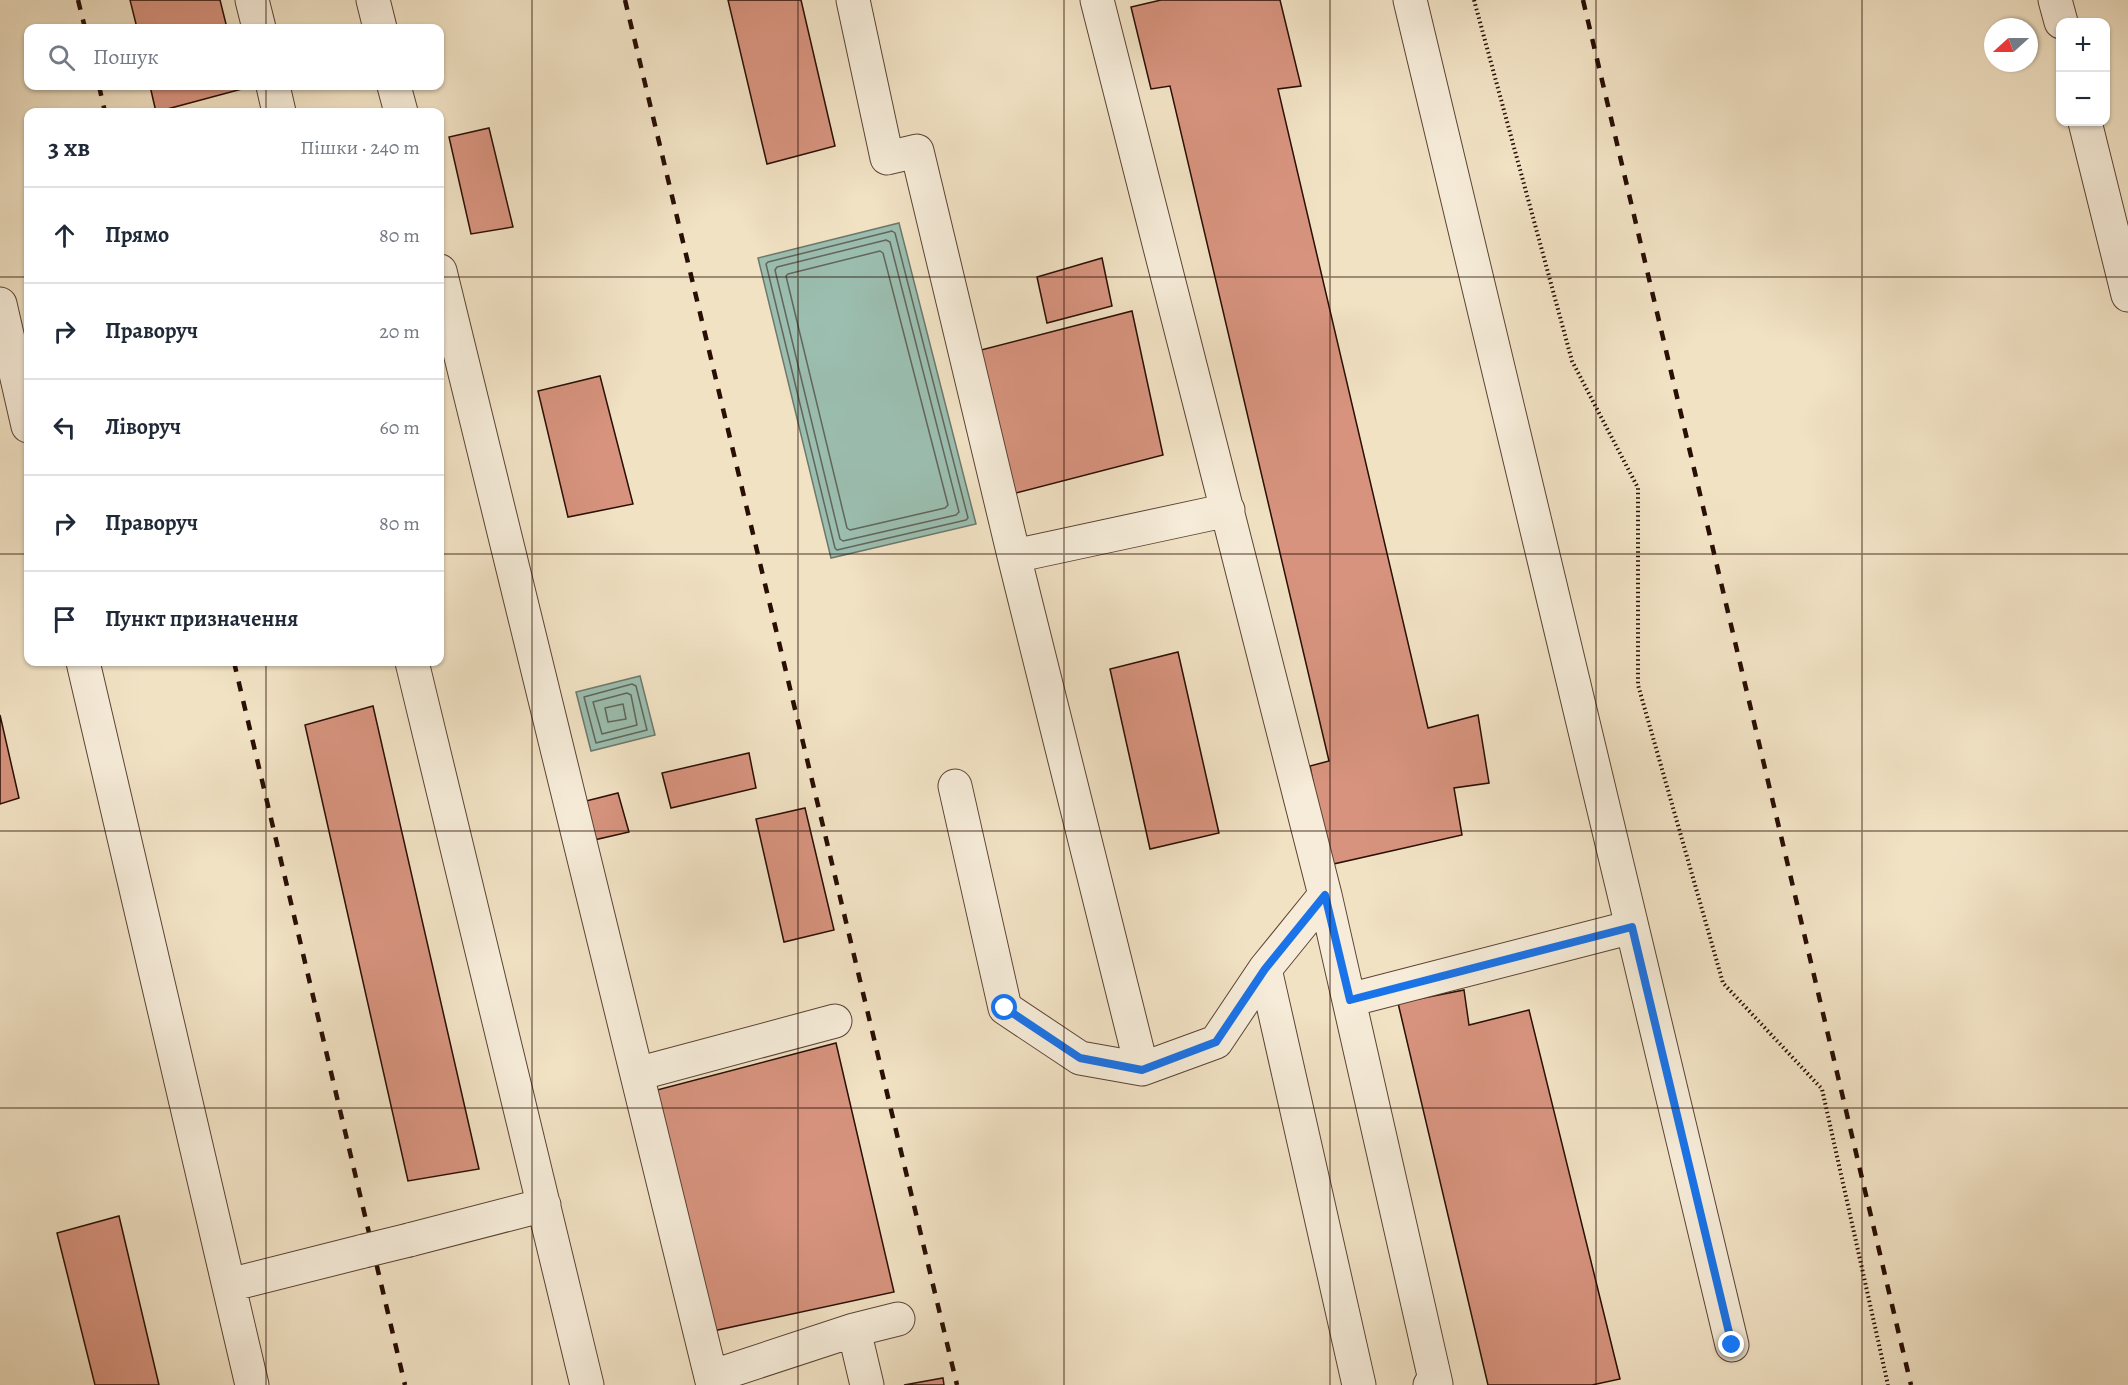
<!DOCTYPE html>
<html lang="uk">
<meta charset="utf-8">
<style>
:root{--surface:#fff;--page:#f2f2f3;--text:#1f2937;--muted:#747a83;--line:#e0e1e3}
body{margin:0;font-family:Alegreya,serif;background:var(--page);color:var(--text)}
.controls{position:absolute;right:18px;top:18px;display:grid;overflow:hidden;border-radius:12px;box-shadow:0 2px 4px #0004}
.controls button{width:54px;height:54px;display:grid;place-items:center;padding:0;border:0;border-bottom:2px solid var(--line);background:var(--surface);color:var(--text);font:30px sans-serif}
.compass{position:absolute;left:1984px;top:18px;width:54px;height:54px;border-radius:50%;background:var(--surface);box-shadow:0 2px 4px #0004;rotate:249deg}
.stop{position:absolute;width:18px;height:18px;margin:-14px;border:4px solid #1a73e8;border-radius:50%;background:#fff}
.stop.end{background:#1a73e8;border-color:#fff;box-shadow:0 2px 6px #0008}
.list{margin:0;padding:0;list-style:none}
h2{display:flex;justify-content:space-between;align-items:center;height:78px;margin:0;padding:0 24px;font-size:26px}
h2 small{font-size:20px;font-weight:400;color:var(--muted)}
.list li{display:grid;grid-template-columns:39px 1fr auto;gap:18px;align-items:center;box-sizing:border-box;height:96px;padding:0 24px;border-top:2px solid var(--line)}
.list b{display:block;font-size:22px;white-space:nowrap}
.list em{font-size:20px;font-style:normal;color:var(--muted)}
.icon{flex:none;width:33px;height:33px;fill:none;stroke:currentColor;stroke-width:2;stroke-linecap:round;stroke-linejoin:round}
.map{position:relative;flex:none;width:2128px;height:1385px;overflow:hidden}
.search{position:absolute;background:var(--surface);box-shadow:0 2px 4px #0004;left:24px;top:24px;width:420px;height:66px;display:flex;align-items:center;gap:15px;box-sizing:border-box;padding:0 21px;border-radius:12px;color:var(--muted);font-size:22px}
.panel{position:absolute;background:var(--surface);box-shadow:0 2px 4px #0004;left:24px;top:108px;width:420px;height:558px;border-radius:12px}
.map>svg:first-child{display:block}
</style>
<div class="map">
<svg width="2128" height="1385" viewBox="0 0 2128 1385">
<rect width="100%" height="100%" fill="#f1e2c4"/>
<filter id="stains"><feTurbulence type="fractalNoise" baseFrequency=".00333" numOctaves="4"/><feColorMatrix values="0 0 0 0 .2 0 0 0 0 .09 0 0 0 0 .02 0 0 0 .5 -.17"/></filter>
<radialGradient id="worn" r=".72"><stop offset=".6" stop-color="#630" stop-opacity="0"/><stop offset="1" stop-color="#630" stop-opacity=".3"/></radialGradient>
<path fill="#9bbeb0" stroke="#6d786b" stroke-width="1.5" d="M899 223 976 524 831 558 758 258Z
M640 676 655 735 591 751 576 692Z"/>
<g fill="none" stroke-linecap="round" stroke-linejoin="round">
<path stroke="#62665a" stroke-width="1.5" d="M892 231 895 233 968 518 966 520 837 550 835 548 766 264 768 262Z
M886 240 890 242 959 512 956 515 843 541 840 539 775 270 777 267Z
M880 251 883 253 948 505 945 508 850 530 847 528 786 276 788 274Z
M632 684 636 686 647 730 596 743 584 697Z
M627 693 631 695 637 725 602 734 593 702Z
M623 704 626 719 608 722 605 708Z"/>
</g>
<path fill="#d7937e" stroke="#290e04" stroke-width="1.5" d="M130 0H220L227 28H137Z
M728 0H801L835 146 767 164Z
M1161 0H1280L1301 86 1278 89 1428 728 1478 715 1489 783 1454 788 1462 835 1329 865 1310 766 1329 761 1170 86 1151 89 1131 7Z
M150 86H241L242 89 156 112Z
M489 128 513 227 471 234 449 137Z
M1102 258 1112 306 1047 323 1037 277Z
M1132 311 1163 455 1012 494 977 351Z
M600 376 633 504 568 517 538 391Z
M1178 652 1219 833 1150 849 1110 669Z
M373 706 479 1169 408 1181 305 725Z
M0 715 19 798 0 804Z
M749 753 756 788 671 808 662 773Z
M618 793 629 832 594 840 582 802Z
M805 808 834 930 784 942 756 819Z
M1464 990 1469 1025 1529 1010 1620 1379 1592 1385H1488L1398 1003Z
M836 1043 894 1292 713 1331 657 1090Z
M119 1216 159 1385H95L57 1233Z
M943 1378 944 1385H904Z"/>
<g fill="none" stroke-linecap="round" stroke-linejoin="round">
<defs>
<path id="minor" d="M252 0 259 28
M373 0 380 28
M853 0 887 158 917 151 1014 556 1142 1069 1216 1042 1265 969 1325 895
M1097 0 1325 895 1436 1384 1430 1385
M2055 0 2061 22
M273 86 279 112
M394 86 401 112
M2085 122 2128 295
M440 271 713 1385
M0 304 28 426
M1014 556 1228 510
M83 662 252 1385
M412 662 587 1385
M955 786 1005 1008 1080 1058 1142 1069
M1632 927 1732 1345
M1265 969 1359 1385
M1349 1000 1632 927 1410 0
M637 1074 835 1021
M409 1240 544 1205
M229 1285 364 1251
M854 1330 867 1385
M711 1377 854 1330 898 1319"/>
</defs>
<use href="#minor" stroke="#5b4334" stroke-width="35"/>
<path stroke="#290e04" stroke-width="4" stroke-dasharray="1.5 3" stroke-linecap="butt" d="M1474 0 1572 361 1638 488V685L1723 983 1822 1089 1888 1385"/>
<use href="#minor" stroke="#f6ecd9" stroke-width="33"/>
<path stroke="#290e04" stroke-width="4.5" stroke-dasharray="10 10" stroke-linecap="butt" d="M78 0 85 28
M625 0 957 1385
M1583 0 1911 1385
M99 86 105 112
M234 662 405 1385"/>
<defs>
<path id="minor-bridge" d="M364 1251 409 1240"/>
</defs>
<use href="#minor-bridge" stroke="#5b4334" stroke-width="35" stroke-linecap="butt"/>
<use href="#minor-bridge" stroke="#f6ecd9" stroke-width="33"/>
</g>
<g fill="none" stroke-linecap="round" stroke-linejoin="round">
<path stroke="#1a73e8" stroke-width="8" d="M1005 1008 1080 1058 1142 1070 1216 1042 1265 969 1325 895 1350 1000 1632 927 1732 1345"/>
</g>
<path fill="none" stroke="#290e04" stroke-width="1.5" stroke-opacity="0.55" d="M266 0V28M532 0V1385M798 0V1385M1064 0V1385M1330 0V1385M1596 0V1385M1862 0V1385M266 86V112M0 277H28M440 277H2128M0 554H28M440 554H2128M266 662V1385M0 831H2128M0 1108H2128"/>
<rect width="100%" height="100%" filter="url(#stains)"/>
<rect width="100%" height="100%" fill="url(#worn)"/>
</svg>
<div class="controls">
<button>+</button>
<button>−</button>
</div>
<svg class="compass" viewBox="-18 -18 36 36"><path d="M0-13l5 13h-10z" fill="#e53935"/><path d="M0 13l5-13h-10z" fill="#747a83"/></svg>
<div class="stop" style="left:1005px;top:1008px"></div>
<div class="stop end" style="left:1732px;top:1345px"></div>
<div class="search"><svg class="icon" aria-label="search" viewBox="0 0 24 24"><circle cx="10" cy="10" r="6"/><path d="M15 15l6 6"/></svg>Пошук</div>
<section class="panel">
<h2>3 хв<small>Пішки · 240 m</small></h2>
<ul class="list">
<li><svg class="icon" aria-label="ahead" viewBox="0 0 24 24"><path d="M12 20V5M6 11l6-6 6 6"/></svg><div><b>Прямо</b></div><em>80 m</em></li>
<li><svg class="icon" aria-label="right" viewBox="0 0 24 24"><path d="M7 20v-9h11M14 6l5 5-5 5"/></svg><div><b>Праворуч</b></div><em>20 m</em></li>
<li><svg class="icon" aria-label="left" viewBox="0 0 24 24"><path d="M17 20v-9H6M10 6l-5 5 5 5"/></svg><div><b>Ліворуч</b></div><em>60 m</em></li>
<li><svg class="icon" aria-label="right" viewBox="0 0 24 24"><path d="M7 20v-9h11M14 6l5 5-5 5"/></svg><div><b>Праворуч</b></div><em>80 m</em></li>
<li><svg class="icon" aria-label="arrive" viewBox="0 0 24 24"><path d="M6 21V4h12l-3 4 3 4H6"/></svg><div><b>Пункт призначення</b></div></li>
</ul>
</section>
</div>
